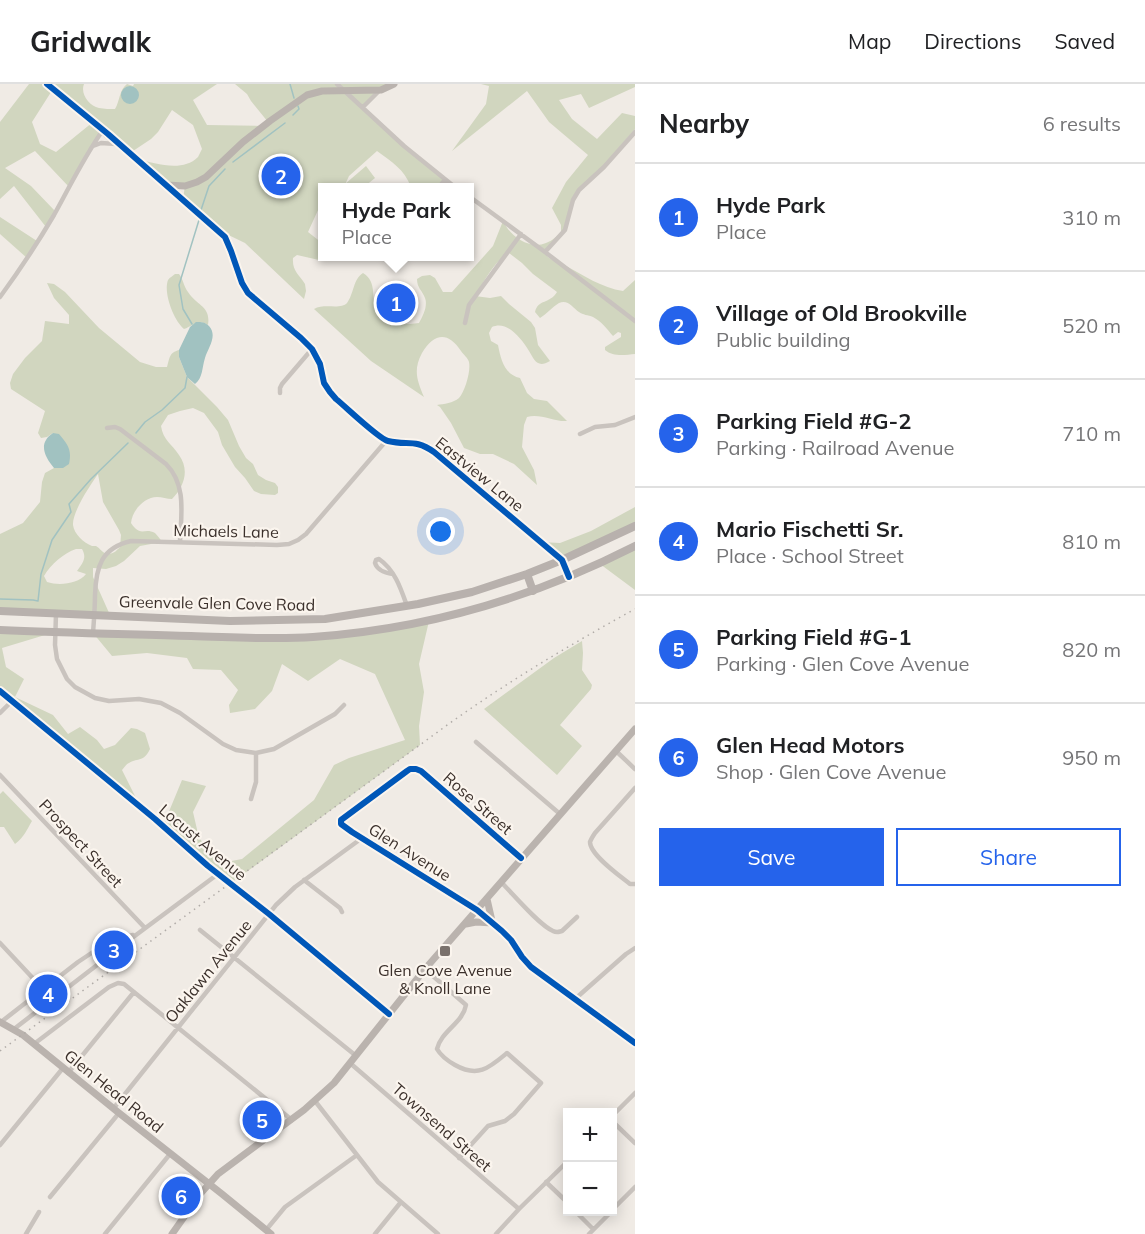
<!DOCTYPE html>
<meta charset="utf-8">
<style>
:root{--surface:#fff;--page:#f2f2f2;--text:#202124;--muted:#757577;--line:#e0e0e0;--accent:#2563eb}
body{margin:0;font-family:Mulish,sans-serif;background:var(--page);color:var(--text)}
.controls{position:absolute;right:18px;bottom:18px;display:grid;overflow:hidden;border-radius:0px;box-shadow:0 3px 15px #0003}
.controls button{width:54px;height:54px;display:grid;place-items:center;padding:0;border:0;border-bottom:2px solid var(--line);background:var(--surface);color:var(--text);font:30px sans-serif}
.you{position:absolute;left:441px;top:448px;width:21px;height:21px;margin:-15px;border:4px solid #fff;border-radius:50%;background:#1a73e8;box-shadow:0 0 0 9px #1a73e833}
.badge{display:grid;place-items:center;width:39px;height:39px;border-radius:50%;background:var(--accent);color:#fff;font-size:20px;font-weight:700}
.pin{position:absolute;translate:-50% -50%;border:3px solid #fff;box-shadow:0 2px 6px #0006}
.popup{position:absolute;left:318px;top:99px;width:156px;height:78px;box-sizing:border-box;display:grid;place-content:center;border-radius:0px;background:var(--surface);filter:drop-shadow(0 2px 4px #0005);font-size:20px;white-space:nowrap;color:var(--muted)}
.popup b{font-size:22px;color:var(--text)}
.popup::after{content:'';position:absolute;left:50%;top:100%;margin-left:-12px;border:12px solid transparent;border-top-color:var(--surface)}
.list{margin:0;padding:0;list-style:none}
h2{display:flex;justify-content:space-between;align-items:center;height:78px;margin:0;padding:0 24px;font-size:26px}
h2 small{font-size:20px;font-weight:400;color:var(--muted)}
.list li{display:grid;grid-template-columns:39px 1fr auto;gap:18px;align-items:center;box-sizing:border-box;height:108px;padding:0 24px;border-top:2px solid var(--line)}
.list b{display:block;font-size:22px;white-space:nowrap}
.list p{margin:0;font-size:20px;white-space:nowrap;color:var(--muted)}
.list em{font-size:20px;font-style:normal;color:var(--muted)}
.actions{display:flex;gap:12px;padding:18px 24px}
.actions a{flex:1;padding:14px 0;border:2px solid var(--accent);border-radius:0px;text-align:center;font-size:21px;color:var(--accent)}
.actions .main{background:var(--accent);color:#fff}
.map{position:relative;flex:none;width:635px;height:1150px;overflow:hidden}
header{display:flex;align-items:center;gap:36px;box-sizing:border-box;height:84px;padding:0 30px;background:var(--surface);border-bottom:2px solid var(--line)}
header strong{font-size:28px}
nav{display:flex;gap:33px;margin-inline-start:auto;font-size:21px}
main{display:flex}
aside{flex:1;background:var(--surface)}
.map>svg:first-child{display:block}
</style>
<header>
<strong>Gridwalk</strong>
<nav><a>Map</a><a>Directions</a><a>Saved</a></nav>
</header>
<main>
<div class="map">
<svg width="635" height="1150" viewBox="0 0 635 1150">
<rect width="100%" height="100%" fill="#f0ebe5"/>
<path fill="#d1d6bf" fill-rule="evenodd" d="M29 0H84C80 10 89 22 99 24 104 25 110 25 115 25 120 17 119 6 127 0L133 2 134 0H217L193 16 207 41 264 42 268 38 251 17 247 10 235 0H394L380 6 363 23 445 96 437 103H411C404 85 392 78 377 67L349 92 344 103 322 104V121L319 124 308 148 322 159V172L325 173 319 176 297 171 293 174C292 187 299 190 305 200L306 207 304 215 245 159 216 145 183 116 185 101 167 100 137 75C155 79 182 89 198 73 198 73 202 65 202 65L193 41 172 26 158 48 151 55 130 69 104 46 69 103 35 67 5 84 31 102 55 127 46 143 14 102 0 115V38ZM53 5 93 38 56 68 40 60 32 38Z
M481 0H635V3L589 24 581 10 559 16 572 35 597 55 622 29 635 32V45L604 81 578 106 565 145 549 162 547 172C552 177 558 178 564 181 583 191 602 204 623 207L635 196V270C625 271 613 273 605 266V263L621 253V249L618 248 613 252C607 245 602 238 593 233 588 231 583 231 579 228 573 224 568 215 559 219 552 223 547 230 540 234L535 228C538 215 550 220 557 208L533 190 522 179 509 169C494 177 484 198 475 212L490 214 501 212 509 220 531 238 535 244 538 261 550 277C537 285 534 275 529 267 521 254 507 236 492 243L489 249 491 257 498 261C501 276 504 290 520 294L527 309 534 315 547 317 567 337C554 338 540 329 527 333L524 341 522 363 534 386 537 401 514 380 493 370H480L464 364 451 339 440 323 437 321C444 320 453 319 459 314 465 307 471 287 469 278 468 274 463 270 461 267 448 247 434 249 422 269 413 286 417 296 424 313L371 277 314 225C324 219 341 226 347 219 354 210 353 195 363 189 378 198 370 214 377 226 380 230 385 234 388 238L410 240 419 239C423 232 428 222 425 214 422 206 417 204 417 195L422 192 430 191 435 194 443 208H452L493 162 503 137C510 152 529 166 546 159 552 157 557 152 561 148V141L552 124 566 98 588 71 549 38 527 7 452 67 486 20 489 2Z
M366 82 375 94 364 103H348L345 100Z
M0 133 37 157 27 174 0 150Z
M175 190H179C183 195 184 203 188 208 197 222 211 222 208 241 198 234 193 242 184 245 174 237 163 209 168 196 170 193 173 192 175 190Z
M47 199 54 200 65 208 99 244 140 278 156 283H167C170 273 169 269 179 266V273L187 293 217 323 228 336 239 362 246 374 253 380 258 391 266 396 275 399 278 403V409L275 411 261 410 254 407 245 394 235 383 222 361 218 348 204 329 193 324 180 327 168 331 161 342C163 356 172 360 179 371 190 386 184 403 172 415 167 415 162 413 157 413 144 413 132 427 131 439 141 454 144 443 155 449 157 451 161 456 162 458L140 462 124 477 116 482 106 485 93 484V493L110 531 0 527V450L23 439 40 418 42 398 45 389 54 384H63L53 349 47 353 41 354 38 349 45 327 11 305 10 299 13 290 25 274 42 257 45 237 69 240V231L54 214ZM98 390 103 418 119 446 121 451 120 463C117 466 114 470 108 470 103 470 100 464 96 462 95 462 93 462 92 462 84 459 74 450 73 441 72 428 91 400 98 390ZM76 465H82C87 474 83 479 77 487L86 490C78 500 59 502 47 498L44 492C51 480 64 469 76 465Z
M635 423V442L562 476 541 458 560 459 591 447Z
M635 462V506L600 480Z
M429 537 419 580 424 608 419 642 420 661 230 800 163 742 182 696 206 702 193 728 199 754 221 779 242 775 314 716 334 681 349 674 405 656 375 590 340 575 308 597 282 580 272 607 255 625 230 629 229 621 238 606 221 586 193 585 187 574 147 569 112 572 93 549 283 554Z
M0 546 55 548 2 564 6 583 24 595 15 613 53 631 68 650 80 643 97 656 104 665 115 661 131 644 137 645 145 649 150 665C143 679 139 673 129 679 126 680 124 684 122 686L141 724 0 607Z
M582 557 583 569 582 586 592 601 591 605 560 641 582 662 557 691 484 625 554 574Z
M3 707 32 737C26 747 25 752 15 760L4 743H0V710Z"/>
<path fill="#a1c2c1" d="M121 11a9 9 0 1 1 18 0a9 9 0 1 1-18 0Z
M196 238C202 238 205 238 209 242 218 252 208 264 205 274 202 283 203 294 195 300L187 293 179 273V266L190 243Z
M53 349 59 350C68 361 72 365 69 380L63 384H54C44 372 38 359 53 349Z"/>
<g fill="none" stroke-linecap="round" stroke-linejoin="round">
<path stroke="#a1c2c1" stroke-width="1.5" d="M290 0 294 14
M293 31 299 25 298 22
M233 78 285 39
M201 126 209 102 225 85
M192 240 183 225 179 201 199 136
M136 349 145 338 162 326 185 304 187 293
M0 515 33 516 38 517 41 490 52 456 71 428 69 420 91 395 128 359"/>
<path stroke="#c9c3be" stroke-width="4.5" d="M337 0 404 62 456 104
M363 23 380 6
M93 62 101 59 116 60
M167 101 225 153 231 167 242 199 248 209 301 254 312 265 320 280 324 299 330 308 336 315C346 323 379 355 388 357 408 362 414 354 434 368L562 476 569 493
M438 104 445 96
M470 113 545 168 635 237
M545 168 565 146 573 116 579 106 604 83 635 48
M0 213C19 187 37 160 54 131 70 102 84 73 103 46
M465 239 469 221 521 150
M280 309V304L282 300 312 265
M107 344 115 343 120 345 166 380C187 401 181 431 180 458
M580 350 595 343 615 341 635 333
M393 490C386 489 377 486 375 479L376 476 379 475C395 486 401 505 407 522
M56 530 55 561 57 575 67 595 75 603 95 614 109 617 139 615 161 619 180 629 223 660 236 666 256 669 274 665 335 630 344 621
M93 549C94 536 95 523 95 511 96 483 101 464 131 457L277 461 289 460 298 456 306 450 386 357
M0 607 155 735 208 782 269 830 389 930
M0 629 12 617
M476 658 560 730
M616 667 635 685
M0 691 145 844
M635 704 595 749C593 752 591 755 590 758 590 771 620 792 630 800H635
M251 715 256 698V669
M304 796 340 824 342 828
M501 798C513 810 539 841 553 847 557 849 558 848 562 847L577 833
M477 826 352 748 341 740V736L407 687 410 685H416L421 687 521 774
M200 846 355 971
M0 859 43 905 48 920
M425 885 466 921C463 939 441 947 437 965 441 972 448 977 455 981 478 994 489 984 507 969L541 999 514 1030 505 1037 488 1042 459 1074
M575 915 626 870 635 864
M1 938 78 878 102 862 120 854 133 851
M14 945 136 851 218 790
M34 960 109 903 118 899 124 900 292 1036
M350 979 519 1125
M68 989 134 908
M315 1017 378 1098 438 1150
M113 1025 276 821 295 803 362 754
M612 1032 635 1009
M612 1037 635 1059
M0 1061 63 984
M546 1098 568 1119
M50 1113 119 1029
M612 1126 635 1103
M576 1128 593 1145
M266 1146 285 1123 357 1071
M26 1150 39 1128
M105 1150 170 1070
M375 1150 401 1118
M496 1150 519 1125 568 1077
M589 1150 611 1128"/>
<path stroke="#bab3ae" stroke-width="7" d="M47 0 166 101 185 102 197 98 206 93 243 58 270 37 307 11 322 7 381 6 394 0
M487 815 492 837
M477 826C488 836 501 844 510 856 517 865 523 875 531 883L635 959
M466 840 476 838 493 839
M0 938 23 951 119 1029 222 1110 271 1150
M172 1150 201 1109 218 1090 304 1026 334 999 425 885 635 645"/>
<path stroke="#b8b1ad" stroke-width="8" d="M527 490 533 507
M0 527 230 537 325 535 418 520 472 508 527 490 562 476 635 442
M0 546C64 549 127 550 191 552 232 553 272 556 313 553 428 545 533 514 635 462"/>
<path stroke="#b1aca8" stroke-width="1.5" stroke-dasharray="1.5 4.5" stroke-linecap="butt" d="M0 967 450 639C509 597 571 560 635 525"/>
<defs>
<path id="cycleway" d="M47 0 108 50 225 153 231 167 242 199 248 209 301 254 312 265 320 280 324 299 330 308 336 315C346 323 379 355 388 357 408 362 414 354 434 368L562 476 569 493
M0 607 155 735 208 782 269 830 389 930
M521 774 421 687 416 685H410L407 687 341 736V740L352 748 477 826 502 847 511 856 522 873 531 883 635 959"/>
</defs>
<use href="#cycleway" stroke="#fbf5ee" stroke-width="10"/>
<use href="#cycleway" stroke="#0057b8" stroke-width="6"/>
</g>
<rect fill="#7a716c" stroke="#fbf5ee" stroke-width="2" x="439" y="861" width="12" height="12" rx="3"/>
<g text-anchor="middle" stroke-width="4.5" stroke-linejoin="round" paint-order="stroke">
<g font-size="16" fill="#3b302b" stroke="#fbf5ee">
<text transform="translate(480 390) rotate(39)" y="6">Eastview Lane</text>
<text transform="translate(226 447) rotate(1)" y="6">Michaels Lane</text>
<text transform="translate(217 519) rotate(1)" y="6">Greenvale Glen Cove Road</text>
<text transform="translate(478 719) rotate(41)" y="6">Rose Street</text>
<text transform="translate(203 758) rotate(40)" y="6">Locust Avenue</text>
<text transform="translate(81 759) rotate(47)" y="6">Prospect Street</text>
<text transform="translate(410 768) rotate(32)" y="6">Glen Avenue</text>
<text transform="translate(208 887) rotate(-51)" y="6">Oaklawn Avenue</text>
<text transform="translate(114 1007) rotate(39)" y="6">Glen Head Road</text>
<text transform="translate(442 1043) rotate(41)" y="6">Townsend Street</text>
</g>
<g font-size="16" fill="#3b302b" stroke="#fbf5ee">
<text x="445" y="892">Glen Cove Avenue<tspan x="445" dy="18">&amp; Knoll Lane</tspan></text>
</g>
</g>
</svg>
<div class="controls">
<button>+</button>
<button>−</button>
</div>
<div class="you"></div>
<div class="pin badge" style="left:396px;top:219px">1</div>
<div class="popup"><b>Hyde Park</b>Place</div>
<div class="pin badge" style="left:281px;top:92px">2</div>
<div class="pin badge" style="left:114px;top:866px">3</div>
<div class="pin badge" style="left:48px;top:910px">4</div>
<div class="pin badge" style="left:262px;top:1036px">5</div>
<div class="pin badge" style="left:181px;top:1112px">6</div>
</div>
<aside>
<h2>Nearby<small>6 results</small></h2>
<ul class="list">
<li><span class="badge">1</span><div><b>Hyde Park</b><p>Place</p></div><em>310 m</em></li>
<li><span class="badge">2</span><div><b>Village of Old Brookville</b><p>Public building</p></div><em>520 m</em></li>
<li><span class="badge">3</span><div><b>Parking Field #G-2</b><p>Parking · Railroad Avenue</p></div><em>710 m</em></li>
<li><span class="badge">4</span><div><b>Mario Fischetti Sr.</b><p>Place · School Street</p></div><em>810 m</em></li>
<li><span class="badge">5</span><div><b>Parking Field #G-1</b><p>Parking · Glen Cove Avenue</p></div><em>820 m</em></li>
<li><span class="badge">6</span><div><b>Glen Head Motors</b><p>Shop · Glen Cove Avenue</p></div><em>950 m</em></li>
</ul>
<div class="actions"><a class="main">Save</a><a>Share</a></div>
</aside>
</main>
